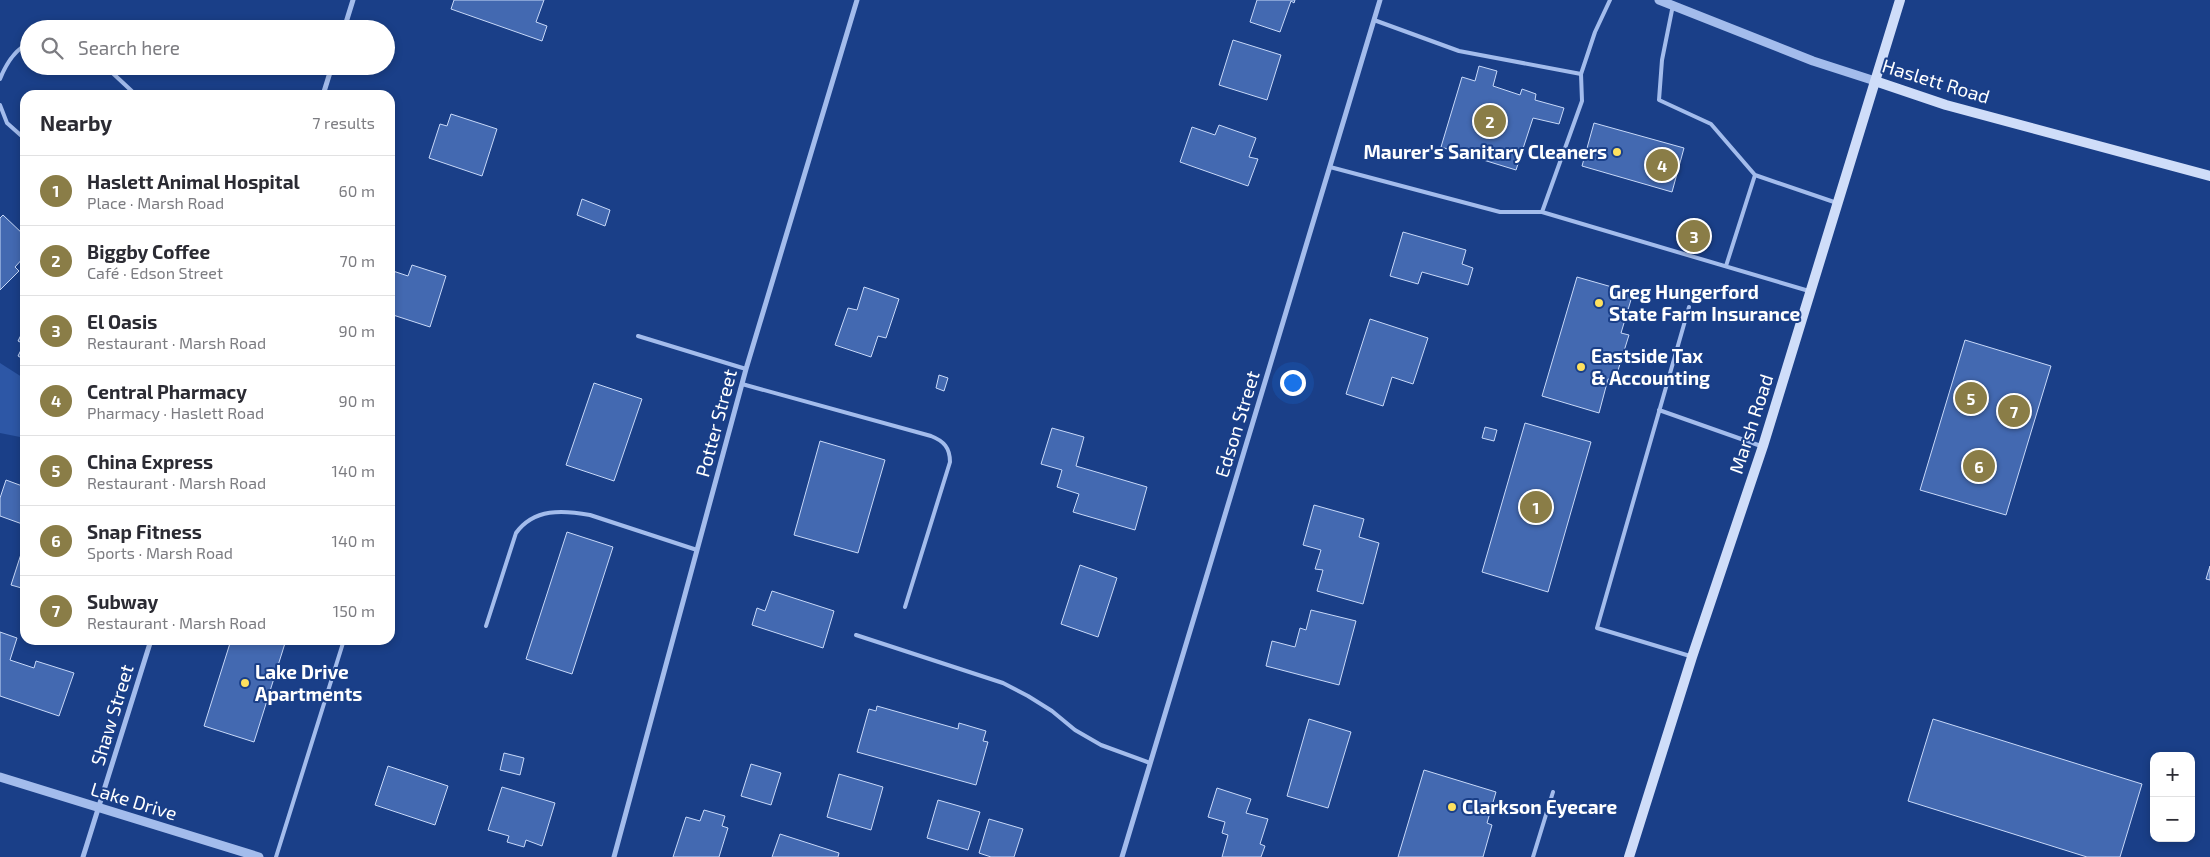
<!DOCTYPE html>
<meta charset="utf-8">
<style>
:root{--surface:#fff;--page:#f2f2f3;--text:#2b2b33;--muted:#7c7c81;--line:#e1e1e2;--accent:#8a7d47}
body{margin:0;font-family:"Exo 2",sans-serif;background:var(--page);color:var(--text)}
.controls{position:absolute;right:15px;bottom:15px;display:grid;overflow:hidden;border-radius:10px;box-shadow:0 2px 8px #0003}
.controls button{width:45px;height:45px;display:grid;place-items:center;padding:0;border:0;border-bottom:1px solid var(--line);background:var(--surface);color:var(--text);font:25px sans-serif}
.you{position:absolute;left:1292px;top:382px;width:18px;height:18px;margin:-12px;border:4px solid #fff;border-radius:50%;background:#1a73e8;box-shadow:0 0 0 8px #1a73e833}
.badge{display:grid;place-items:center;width:32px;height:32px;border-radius:50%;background:var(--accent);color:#fff;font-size:16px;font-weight:700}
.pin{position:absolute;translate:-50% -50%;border:2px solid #fff;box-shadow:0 1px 5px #0006}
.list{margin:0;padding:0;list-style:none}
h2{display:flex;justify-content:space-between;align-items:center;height:65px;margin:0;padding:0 20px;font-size:21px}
h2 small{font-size:16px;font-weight:400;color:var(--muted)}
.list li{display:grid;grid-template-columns:32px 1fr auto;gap:15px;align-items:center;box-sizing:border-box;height:70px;padding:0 20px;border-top:1px solid var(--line)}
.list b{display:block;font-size:19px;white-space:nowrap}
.list p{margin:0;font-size:16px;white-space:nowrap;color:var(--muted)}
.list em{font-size:16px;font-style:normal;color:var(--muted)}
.icon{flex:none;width:28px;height:28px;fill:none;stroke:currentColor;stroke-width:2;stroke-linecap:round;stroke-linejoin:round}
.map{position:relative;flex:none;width:2210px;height:857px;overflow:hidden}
.search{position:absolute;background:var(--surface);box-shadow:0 2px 8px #0003;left:20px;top:20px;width:375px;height:55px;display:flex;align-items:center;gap:12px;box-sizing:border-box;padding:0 18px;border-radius:28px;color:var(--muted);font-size:19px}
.panel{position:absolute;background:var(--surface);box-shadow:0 2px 8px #0003;left:20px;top:90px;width:375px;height:555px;border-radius:15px}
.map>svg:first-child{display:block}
</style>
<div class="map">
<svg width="2210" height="857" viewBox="0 0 2210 857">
<rect width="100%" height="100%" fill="#1a3f88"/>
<path fill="#2d57a6" d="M0 363 25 379V438L0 433Z"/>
<path fill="#4369b1" stroke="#c8d9f9" d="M454 0H544L536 22 547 26 542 41 451 9Z
M1257 0H1295L1294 3 1291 1 1280 32 1250 22Z
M1233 40 1281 55 1267 100 1219 85Z
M1479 66 1497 71 1493 86 1520 95 1522 89 1536 94 1535 100 1564 108 1559 124 1533 118 1516 170 1441 147 1462 77 1475 81Z
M451 114 497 129 482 176 429 158 440 124 447 126Z
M1594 123 1684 148 1672 192 1582 166Z
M1219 125 1256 138 1249 157 1258 159 1248 186 1180 162 1192 127 1215 135Z
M582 199 610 210 605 226 577 215Z
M3 215 25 236V256L15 267 19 271 0 290V218Z
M1403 232 1466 250 1462 264 1473 268 1468 285 1422 272 1418 284 1390 276Z
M412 265 446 276 430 327 390 314V280L393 271 408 276Z
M1577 277 1633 293 1621 333 1629 335 1615 380 1608 379 1599 413 1542 396Z
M864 287 899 299 886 338 878 336 871 357 835 345 848 308 857 310Z
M1370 319 1428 338 1413 384 1392 377 1383 406 1346 394Z
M25 327V360L18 356 24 344 18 341Z
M1965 340 2051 366 2006 515 1920 490Z
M939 375 948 378 944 391 936 388Z
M594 383 642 399 614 481 566 465Z
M1525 423 1591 442 1548 592 1482 572Z
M1485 427 1497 430 1494 441 1482 438Z
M1052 428 1084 437 1076 466 1147 487 1135 530 1073 512 1079 494 1057 487 1062 470 1041 464Z
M820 441 885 460 858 553 794 535Z
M6 480 25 487V525L0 516V498Z
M1314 505 1364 519 1359 537 1379 543 1363 604 1317 591 1323 570 1315 569 1321 550 1303 545Z
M567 532 613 547 572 674 526 659Z
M22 551 25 552V589L11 585Z
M1080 565 1117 578 1098 637 1061 624Z
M2210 566V580L2206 579Z
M772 591 834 611 823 648 752 625 757 608 765 611Z
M1311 610 1356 621 1339 685 1266 666 1272 641 1295 647 1300 628 1306 630Z
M0 632 17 638 10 660 34 668 36 661 74 673 59 716 0 696Z
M231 640H286L254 742 204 726Z
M877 706 958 729 959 723 986 731 983 741 988 742 976 785 857 752 869 709 876 711Z
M1309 719 1351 732 1328 808 1287 796Z
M1933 719 2142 784 2120 857H2087L1908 801Z
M504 753 524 758 520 775 500 770Z
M751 764 781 773 771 805 741 796Z
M388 766 448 786 435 825 375 805Z
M1424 770 1496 792 1487 823 1492 825 1483 857H1398Z
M839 774 883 787 871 830 827 817Z
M502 787 555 803 542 846 526 840 524 847 507 842 509 836 488 830Z
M1217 788 1251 799 1246 813 1268 819 1260 844 1265 846 1261 857H1222L1228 835 1222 833 1225 822 1208 817Z
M938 800 980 812 968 850 927 838Z
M704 810 725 816 722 826 728 828 719 857H673L686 817 700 821Z
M989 819 1023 829 1014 857H991L979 853Z
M780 834 839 853 838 857H772Z"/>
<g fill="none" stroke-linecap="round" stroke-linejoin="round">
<path stroke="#a3bcec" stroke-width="4" d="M1673 5 1662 60 1659 100 1711 124 1755 175 1837 203
M1374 20 1459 51 1581 74 1595 32 1610 0
M105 66 136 95
M0 79C6 64 14 50 29 43
M0 105 7 123 25 139
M1330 167 1500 212H1542L1582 101 1581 74
M1542 212 1809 291
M1726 266 1755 175
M1689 307 1597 628 1690 656
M638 336 746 369
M742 384 931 436C944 441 950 448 950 462L905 607
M1659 410 1761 446
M486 626 516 533C534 508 563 510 590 515L697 550
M856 635 1003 683 1028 696 1052 711 1075 730 1101 745 1150 763
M276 857 343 643
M1533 857 1553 792"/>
<path stroke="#a3bcec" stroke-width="5" d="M344 29 353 0
M323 95 332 66
M83 857 151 640
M614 857 746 369 857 0
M1122 857 1380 0"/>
<path stroke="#a3bcec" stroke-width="9" d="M1659 0 1813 61 1875 81
M0 777 259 857"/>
<path stroke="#cfddf9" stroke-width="10" d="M1875 81 1946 105 2210 176
M1629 857 1692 657 1763 446 1900 0"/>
</g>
<g fill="#fee15f" stroke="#1a3f88" stroke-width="2">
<circle cx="1617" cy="152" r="5"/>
<circle cx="1599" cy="303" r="5"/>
<circle cx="1581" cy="367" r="5"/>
<circle cx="245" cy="683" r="5"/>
<circle cx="1452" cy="807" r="5"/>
</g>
<g text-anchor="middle" stroke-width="4" stroke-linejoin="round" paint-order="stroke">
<g font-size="19" fill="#fff" stroke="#1a3f88">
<text transform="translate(1936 81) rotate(17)" y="7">Haslett Road</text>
<text transform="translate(716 423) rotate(-75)" y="7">Potter Street</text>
<text transform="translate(1237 424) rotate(-73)" y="7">Edson Street</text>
<text transform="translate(1751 424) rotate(-72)" y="7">Marsh Road</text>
<text transform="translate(112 715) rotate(-73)" y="7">Shaw Street</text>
<text transform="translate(134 801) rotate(17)" y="7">Lake Drive</text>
</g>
<g font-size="19" font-weight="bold" fill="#fff" stroke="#1a3f88" text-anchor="start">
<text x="1607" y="159" text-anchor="end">Maurer's Sanitary Cleaners</text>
<text x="1609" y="299">Greg Hungerford<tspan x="1609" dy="22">State Farm Insurance</tspan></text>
<text x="1591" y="363">Eastside Tax<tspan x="1591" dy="22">&amp; Accounting</tspan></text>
<text x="255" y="679">Lake Drive<tspan x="255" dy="22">Apartments</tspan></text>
<text x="1462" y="814">Clarkson Eyecare</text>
</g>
</g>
</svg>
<div class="controls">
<button>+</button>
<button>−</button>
</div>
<div class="you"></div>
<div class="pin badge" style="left:1536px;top:507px">1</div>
<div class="pin badge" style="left:1490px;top:121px">2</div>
<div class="pin badge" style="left:1694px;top:236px">3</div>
<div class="pin badge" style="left:1662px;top:165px">4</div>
<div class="pin badge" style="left:1971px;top:398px">5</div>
<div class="pin badge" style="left:1979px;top:466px">6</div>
<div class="pin badge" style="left:2014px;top:411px">7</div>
<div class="search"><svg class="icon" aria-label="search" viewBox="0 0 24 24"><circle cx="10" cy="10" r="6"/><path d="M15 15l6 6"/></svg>Search here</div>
<section class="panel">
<h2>Nearby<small>7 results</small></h2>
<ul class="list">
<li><span class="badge">1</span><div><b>Haslett Animal Hospital</b><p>Place · Marsh Road</p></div><em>60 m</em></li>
<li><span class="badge">2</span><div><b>Biggby Coffee</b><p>Café · Edson Street</p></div><em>70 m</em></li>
<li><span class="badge">3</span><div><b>El Oasis</b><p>Restaurant · Marsh Road</p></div><em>90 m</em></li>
<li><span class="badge">4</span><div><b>Central Pharmacy</b><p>Pharmacy · Haslett Road</p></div><em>90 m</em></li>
<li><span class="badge">5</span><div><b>China Express</b><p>Restaurant · Marsh Road</p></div><em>140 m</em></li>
<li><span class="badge">6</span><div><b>Snap Fitness</b><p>Sports · Marsh Road</p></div><em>140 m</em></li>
<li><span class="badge">7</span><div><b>Subway</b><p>Restaurant · Marsh Road</p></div><em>150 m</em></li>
</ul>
</section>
</div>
